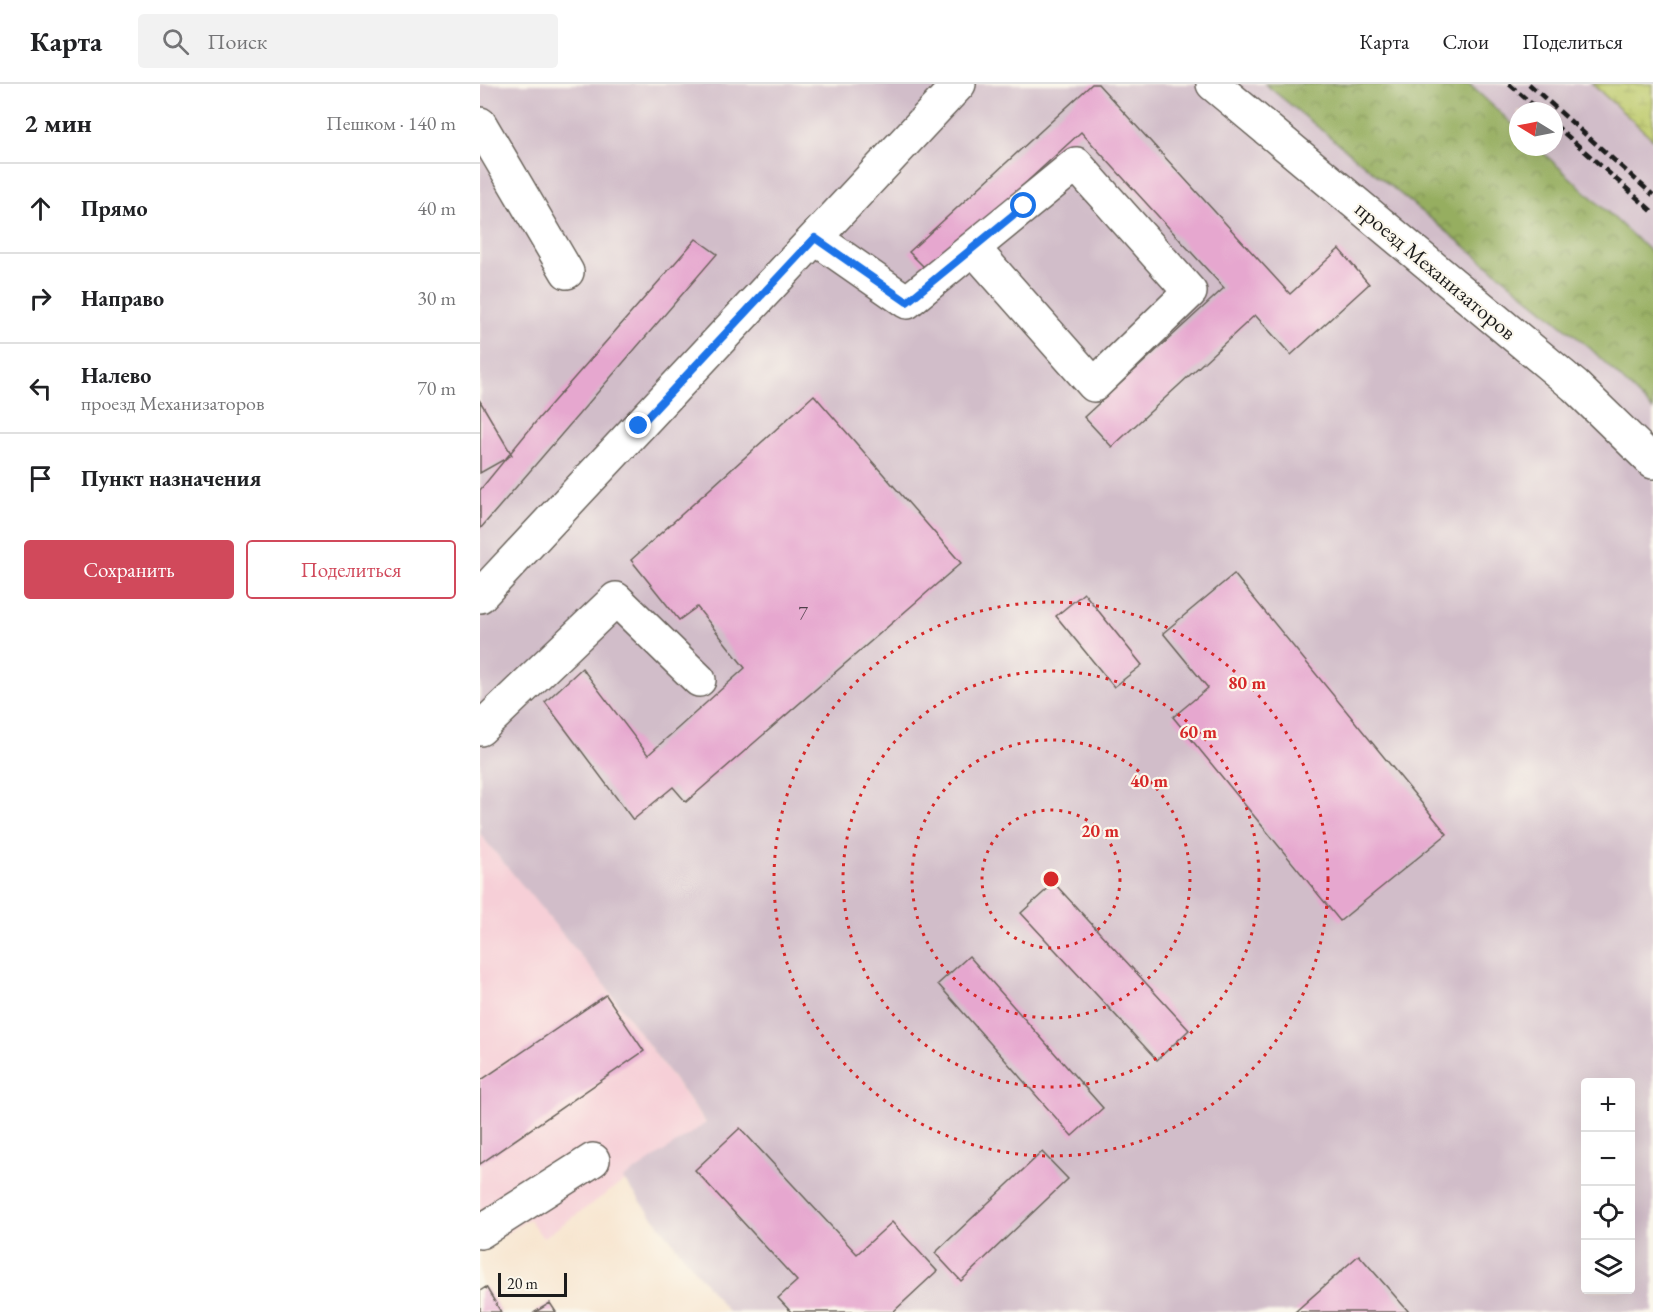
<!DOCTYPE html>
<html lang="ru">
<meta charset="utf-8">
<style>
:root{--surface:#fff;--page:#f2f2f2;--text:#202124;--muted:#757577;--line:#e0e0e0;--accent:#d1495b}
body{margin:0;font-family:"EB Garamond",serif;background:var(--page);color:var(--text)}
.controls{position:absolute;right:18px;bottom:18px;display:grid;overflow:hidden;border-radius:6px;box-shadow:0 6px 24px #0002}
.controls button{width:54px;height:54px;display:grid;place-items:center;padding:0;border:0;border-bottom:2px solid var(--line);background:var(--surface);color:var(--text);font:30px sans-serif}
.compass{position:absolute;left:1029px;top:18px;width:54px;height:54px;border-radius:50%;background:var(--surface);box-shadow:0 6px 24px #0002;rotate:280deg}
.scale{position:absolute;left:18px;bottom:15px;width:69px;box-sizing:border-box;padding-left:6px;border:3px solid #1c1c1c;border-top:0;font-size:16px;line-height:21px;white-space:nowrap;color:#1c1c1c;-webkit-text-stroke:4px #fbf7ec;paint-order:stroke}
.stop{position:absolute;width:18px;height:18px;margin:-14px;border:4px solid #1a73e8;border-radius:50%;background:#fff}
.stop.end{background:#1a73e8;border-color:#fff;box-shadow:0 2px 6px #0008}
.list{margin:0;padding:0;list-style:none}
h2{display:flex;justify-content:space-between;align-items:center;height:78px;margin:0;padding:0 24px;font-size:26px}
h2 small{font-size:20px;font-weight:400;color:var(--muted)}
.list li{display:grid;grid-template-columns:39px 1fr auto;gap:18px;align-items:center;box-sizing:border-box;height:90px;padding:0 24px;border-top:2px solid var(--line)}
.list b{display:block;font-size:22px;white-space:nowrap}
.list p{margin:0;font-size:20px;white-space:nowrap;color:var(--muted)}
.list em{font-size:20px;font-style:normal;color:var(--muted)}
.actions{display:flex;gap:12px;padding:18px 24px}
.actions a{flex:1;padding:14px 0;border:2px solid var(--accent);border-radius:6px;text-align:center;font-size:21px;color:var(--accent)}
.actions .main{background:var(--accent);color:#fff}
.icon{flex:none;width:33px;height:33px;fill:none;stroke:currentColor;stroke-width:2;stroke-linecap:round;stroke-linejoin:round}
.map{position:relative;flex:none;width:1173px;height:1228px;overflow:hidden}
header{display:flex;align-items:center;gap:36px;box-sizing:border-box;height:84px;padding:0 30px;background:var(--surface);border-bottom:2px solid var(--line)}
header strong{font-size:28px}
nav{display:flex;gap:33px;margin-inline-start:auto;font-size:21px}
.search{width:420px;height:54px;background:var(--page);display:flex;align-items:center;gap:15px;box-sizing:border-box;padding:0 21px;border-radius:6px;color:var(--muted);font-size:22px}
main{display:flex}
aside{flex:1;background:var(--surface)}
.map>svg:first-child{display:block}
</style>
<header>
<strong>Карта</strong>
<div class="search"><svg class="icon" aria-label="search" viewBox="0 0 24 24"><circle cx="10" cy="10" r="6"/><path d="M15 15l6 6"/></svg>Поиск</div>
<nav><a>Карта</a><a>Слои</a><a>Поделиться</a></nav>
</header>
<main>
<aside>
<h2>2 мин<small>Пешком · 140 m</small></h2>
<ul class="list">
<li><svg class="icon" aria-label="ahead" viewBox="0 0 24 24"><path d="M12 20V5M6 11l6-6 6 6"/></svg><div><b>Прямо</b></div><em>40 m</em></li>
<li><svg class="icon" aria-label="right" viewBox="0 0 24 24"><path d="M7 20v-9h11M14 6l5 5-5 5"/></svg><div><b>Направо</b></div><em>30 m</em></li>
<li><svg class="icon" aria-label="left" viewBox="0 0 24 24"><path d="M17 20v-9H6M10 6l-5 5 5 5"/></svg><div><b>Налево</b><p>проезд Механизаторов</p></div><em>70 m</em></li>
<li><svg class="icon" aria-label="arrive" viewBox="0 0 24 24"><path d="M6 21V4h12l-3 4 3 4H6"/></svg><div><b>Пункт назначения</b></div></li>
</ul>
<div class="actions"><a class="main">Сохранить</a><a>Поделиться</a></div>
</aside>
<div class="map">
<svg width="1173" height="1228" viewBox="0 0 1173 1228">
<defs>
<pattern id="forest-crowns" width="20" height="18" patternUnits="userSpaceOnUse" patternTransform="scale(1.5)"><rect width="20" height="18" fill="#96ae60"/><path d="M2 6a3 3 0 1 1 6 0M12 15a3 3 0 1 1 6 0" fill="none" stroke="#7a8d4e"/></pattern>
<pattern id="wetland-marsh" width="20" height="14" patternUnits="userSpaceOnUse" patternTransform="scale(1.5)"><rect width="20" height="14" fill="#beca6c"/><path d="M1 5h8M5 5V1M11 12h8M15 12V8" fill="none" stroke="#a3ad5d"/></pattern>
</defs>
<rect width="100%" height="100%" fill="#fbf7ec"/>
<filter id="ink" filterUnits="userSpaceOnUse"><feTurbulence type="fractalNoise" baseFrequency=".0167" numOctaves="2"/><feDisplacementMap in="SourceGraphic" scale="12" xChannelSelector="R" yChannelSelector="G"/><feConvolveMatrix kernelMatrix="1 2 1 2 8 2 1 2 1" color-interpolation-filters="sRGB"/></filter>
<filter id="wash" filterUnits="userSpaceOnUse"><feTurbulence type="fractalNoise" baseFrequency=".008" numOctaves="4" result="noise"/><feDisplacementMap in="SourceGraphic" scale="24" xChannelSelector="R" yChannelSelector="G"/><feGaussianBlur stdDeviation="1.35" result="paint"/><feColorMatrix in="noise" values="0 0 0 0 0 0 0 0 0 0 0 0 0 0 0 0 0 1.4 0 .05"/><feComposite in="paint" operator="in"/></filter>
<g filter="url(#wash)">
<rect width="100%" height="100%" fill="#f7e4cd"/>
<path fill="#f6cfd7" d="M0 750 123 899 226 1040 63 1154 49 1135 0 1166Z"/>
<path fill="#d1bdc9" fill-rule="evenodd" d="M0 0H785L1110 264 1173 326V1228H248L143 1095 226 1039 123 899 0 750ZM1106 998H1150V1206H1106Z
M989 0H1112L1173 55V170L1057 63H1074V27H1038V45Z"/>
<path fill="url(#forest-crowns)" stroke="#59653e" stroke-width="1.5" d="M785 0H989L1038 45V63H1057L1173 170V326L1110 264Z"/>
<path fill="url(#wetland-marsh)" stroke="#6d7344" stroke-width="1.5" d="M1112 0H1173V55Z"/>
<g id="blocks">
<path fill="#e6a7cf" d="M612 0H618L810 210 859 165 889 200 811 271 775 231 632 363 604 333 744 204 601 48 449 188 429 168Z
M216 155 237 170 0 445V406L59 334Z
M334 311 481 479 206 718 193 703 153 736 65 618 102 584 168 671 265 584 217 523 199 536 151 476Z
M0 317 32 371 0 389Z
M754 490 967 750 860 837 693 633 728 604 683 549Z
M604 509 662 581 634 603 576 532Z
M574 799 709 946 677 976 541 829Z
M489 872 623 1024 592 1052 458 900Z
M126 911 164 967 0 1080V997Z
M260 1044 377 1170 412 1138 457 1187 413 1228H311L298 1214 317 1197 215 1086Z
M562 1068 588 1095 481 1197 455 1169Z
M879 1171 929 1228H815Z
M6 1203 21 1228H0V1207Z
M70 1219 76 1228H55Z"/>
</g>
</g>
<g filter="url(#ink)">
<use href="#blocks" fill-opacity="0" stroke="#69625a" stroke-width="1.5"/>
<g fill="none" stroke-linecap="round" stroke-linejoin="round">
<defs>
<path id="minor" d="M733 0 1095 302 1173 378
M0 40 87 188
M335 154 427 218 596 80 710 208 614 301 493 164
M0 512 479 0
M0 645 136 515 219 596
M0 1148 113 1076"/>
</defs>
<use href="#minor" stroke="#69625a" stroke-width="36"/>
<use href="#minor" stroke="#fff" stroke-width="33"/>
<path stroke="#1c1c1c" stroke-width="4.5" stroke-dasharray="9 4.5" stroke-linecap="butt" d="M1029 0 1060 27
M1049 0 1173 111
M1074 40 1173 128"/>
</g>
</g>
<g fill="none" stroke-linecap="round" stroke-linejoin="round" filter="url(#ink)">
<path stroke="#1a73e8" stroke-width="8" d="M159 342 335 154 427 218 544 122"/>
</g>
<g fill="none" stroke="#d62828" stroke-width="3" stroke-dasharray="3 6">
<circle cx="571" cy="795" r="69"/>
<circle cx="571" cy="795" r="139"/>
<circle cx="571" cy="795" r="208"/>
<circle cx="571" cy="795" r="277"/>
</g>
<g text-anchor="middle" stroke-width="4.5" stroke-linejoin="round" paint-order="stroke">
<g font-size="20" fill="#4e3f49">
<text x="323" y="536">7</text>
</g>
<g font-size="22" fill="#1c1c1c" stroke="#fbf7ec">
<text transform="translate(956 186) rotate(40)" y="8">проезд Механизаторов</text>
</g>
</g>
<circle cx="571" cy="795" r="9" fill="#d62828" stroke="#fbf7ec" stroke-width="3"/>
<g font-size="18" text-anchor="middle" font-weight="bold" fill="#d62828" stroke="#fbf7ec" stroke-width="4.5" stroke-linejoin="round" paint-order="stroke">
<text x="767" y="605">80 m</text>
<text x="718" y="654">60 m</text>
<text x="669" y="703">40 m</text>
<text x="620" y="753">20 m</text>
</g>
</svg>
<div class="controls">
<button>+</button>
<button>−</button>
<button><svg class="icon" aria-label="locate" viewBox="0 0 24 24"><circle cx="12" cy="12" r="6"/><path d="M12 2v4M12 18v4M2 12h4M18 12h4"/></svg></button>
<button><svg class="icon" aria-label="layers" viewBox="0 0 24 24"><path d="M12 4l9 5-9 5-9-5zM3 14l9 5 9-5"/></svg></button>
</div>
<svg class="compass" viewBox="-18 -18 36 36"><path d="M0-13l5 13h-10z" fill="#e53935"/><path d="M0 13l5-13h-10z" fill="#757577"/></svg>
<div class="scale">20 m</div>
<div class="stop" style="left:544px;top:122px"></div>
<div class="stop end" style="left:159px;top:342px"></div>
</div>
</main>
